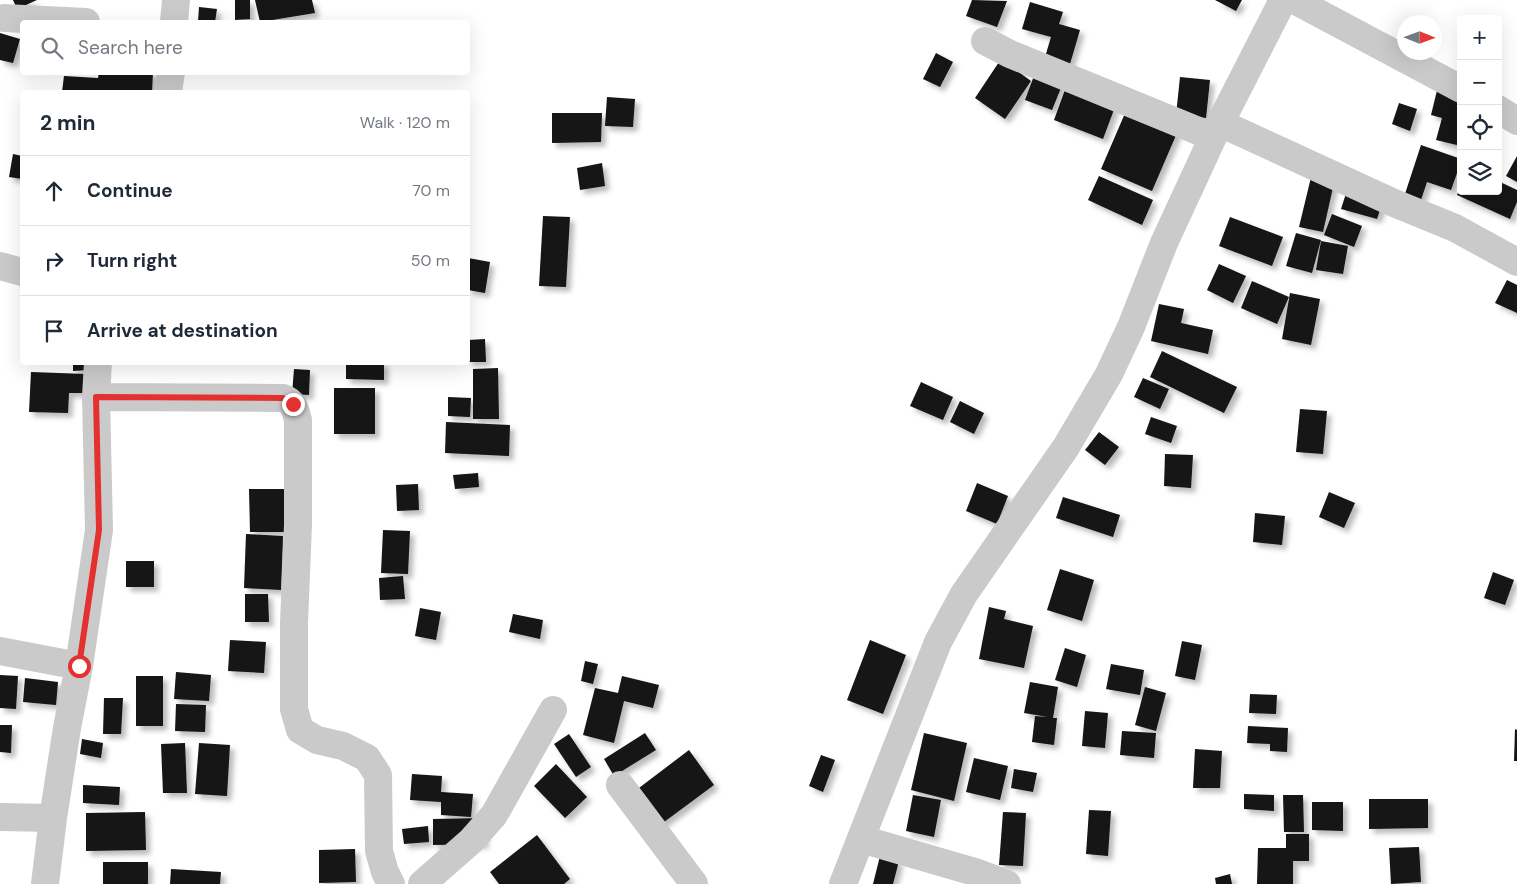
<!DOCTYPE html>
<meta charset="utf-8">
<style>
:root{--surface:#fff;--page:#f2f2f3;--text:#1f2937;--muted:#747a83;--line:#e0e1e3}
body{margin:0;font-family:"DM Sans",sans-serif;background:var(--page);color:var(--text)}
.controls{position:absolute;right:15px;top:15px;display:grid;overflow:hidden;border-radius:5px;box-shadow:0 5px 20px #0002}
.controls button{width:45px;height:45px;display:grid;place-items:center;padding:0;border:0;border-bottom:1px solid var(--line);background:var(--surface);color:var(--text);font:25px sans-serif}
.compass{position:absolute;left:1397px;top:15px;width:45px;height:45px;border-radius:50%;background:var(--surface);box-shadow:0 5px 20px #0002;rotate:91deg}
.stop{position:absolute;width:15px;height:15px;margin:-11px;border:4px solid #e4312f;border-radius:50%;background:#fff}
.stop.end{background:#e4312f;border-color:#fff;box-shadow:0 1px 5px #0008}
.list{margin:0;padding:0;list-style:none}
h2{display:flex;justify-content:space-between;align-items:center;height:65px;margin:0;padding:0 20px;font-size:21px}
h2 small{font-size:16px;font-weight:400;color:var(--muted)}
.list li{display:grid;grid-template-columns:32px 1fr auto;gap:15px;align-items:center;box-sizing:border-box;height:70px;padding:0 20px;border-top:1px solid var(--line)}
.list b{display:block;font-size:19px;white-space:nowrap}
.list em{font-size:16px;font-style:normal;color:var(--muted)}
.icon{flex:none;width:28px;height:28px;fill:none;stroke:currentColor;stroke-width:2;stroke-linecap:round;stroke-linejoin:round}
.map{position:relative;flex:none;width:1517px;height:884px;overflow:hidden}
.search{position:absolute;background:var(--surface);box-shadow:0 5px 20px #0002;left:20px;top:20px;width:450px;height:55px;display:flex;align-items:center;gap:12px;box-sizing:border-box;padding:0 18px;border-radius:5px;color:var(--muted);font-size:19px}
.panel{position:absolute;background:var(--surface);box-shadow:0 5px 20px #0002;left:20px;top:90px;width:450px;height:275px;border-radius:5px}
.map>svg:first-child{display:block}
</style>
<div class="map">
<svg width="1517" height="884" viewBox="0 0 1517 884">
<defs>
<filter id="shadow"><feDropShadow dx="4.5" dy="4.5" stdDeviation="2.5" flood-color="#0004"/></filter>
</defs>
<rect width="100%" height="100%" fill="#fff"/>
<path fill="#141414" filter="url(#shadow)" d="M13 0H37L17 9Z
M235 0H250V19L235 20Z
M255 0H312L315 13 260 22Z
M972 0 1007 1 997 27 966 16Z
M1215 0H1242L1236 11Z
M1030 2 1063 12 1059 24 1080 30 1070 64 1045 57 1051 37 1022 29Z
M199 7 217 9 215 22H198Z
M0 33 20 39 13 63 0 60Z
M936 53 953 62 940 87 923 79Z
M1001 59 1031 81 1005 119 975 98Z
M99 72H153L152 92H62L64 76 98 78Z
M1035 73 1063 83 1052 110 1025 100Z
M1441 74 1461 91V146L1436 140 1442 118 1431 115Z
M1180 77 1210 80 1206 118 1176 115Z
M1066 87 1115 107 1103 139 1054 120Z
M607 97 635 99 633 127 605 126Z
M1399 103 1417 109 1410 131 1392 124Z
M1129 104 1180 126 1152 191 1101 169Z
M552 113H602L601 142 552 143Z
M1421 145 1461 159V162L1451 190 1427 182 1419 206 1403 200Z
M13 154 22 156V179L9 177Z
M1517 156V182L1506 176Z
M602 163 605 186 580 190 577 168Z
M1313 169 1336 174 1323 232 1299 227Z
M1099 176 1153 200 1142 225 1088 200Z
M1498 181 1517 190V202L1510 219 1457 195 1461 186V191H1498Z
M1349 184 1385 195 1377 219 1341 209Z
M1332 214 1362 226 1354 247 1324 235Z
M543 216 570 217 566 287 539 286Z
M1230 217 1283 237 1272 266 1219 246Z
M1296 233 1321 240 1312 273 1286 266Z
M1321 241 1348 246 1343 274 1316 270Z
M468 258 490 262 485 293 468 290Z
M1219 264 1246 276 1233 303 1207 290Z
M1507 280 1517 285V313L1495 303Z
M1252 281 1289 297 1277 324 1241 308Z
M1290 293 1320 299 1311 345 1282 339Z
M1159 304 1184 309 1181 323 1213 330 1208 354 1151 341Z
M485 339 486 362H468V340Z
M1162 351 1237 387 1224 413 1150 377Z
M73 362H88V370L73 371Z
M346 362H384V380L346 379Z
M498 368 499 419H473V369Z
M294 369 310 370 309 395 292 394Z
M31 372 86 374 85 393H69L68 413 29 412Z
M1143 378 1169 389 1160 409 1134 397Z
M921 382 953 397 943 420 910 406Z
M334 388H375V434H334Z
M448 397 471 398 470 417 448 416Z
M960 401 984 413 974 434 950 422Z
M1300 409 1327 411 1323 454 1296 452Z
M1151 417 1177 426 1171 443 1145 434Z
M446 422 510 425 509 456 445 453Z
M1099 432 1119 447 1105 465 1085 450Z
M1165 454 1193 455 1191 488 1164 486Z
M478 473 479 487 455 489 453 475Z
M977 483 1008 496 997 524 966 511Z
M418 484 419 510 397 511 396 485Z
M249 489H294V532H250Z
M1329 492 1355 503 1344 528 1319 517Z
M1063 497 1120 515 1113 537 1056 518Z
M1255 513 1285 516 1282 545 1253 542Z
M383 530 410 531 408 574 381 573Z
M246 534 283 536 281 590 244 588Z
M126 561H154V587H126Z
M1060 569 1094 580 1082 621 1047 610Z
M1493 572 1514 580 1505 605 1484 598Z
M403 576 405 599 380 600 379 578Z
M245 594H268L269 622H245Z
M989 607 1006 611 1004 619 1033 626 1024 668 979 659Z
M420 608 441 612 436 640 415 636Z
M513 614 543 620 540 639 509 632Z
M230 640 266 642 264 673 228 671Z
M870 640 906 655 883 714 847 700Z
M1182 641 1202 645 1195 680 1175 676Z
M1065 648 1086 655 1077 687 1055 680Z
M585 661 598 664 593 684 581 681Z
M1111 664 1144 670 1140 695 1106 689Z
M176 672 211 675 209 701 174 699Z
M0 675 18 676 16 709 0 708Z
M136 676H163V726H136Z
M622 676 659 685 653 708 624 701 614 743 583 735 595 688 618 693Z
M25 678 58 682 56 705 23 702Z
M1030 682 1058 687 1053 718H1057L1054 745 1032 742 1035 716 1048 717 1024 713Z
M1145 687 1166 693 1156 731 1135 725Z
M1250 694 1277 695 1276 714 1249 713Z
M104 698H123L121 734H103Z
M176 704 206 705 205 732 175 731Z
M1085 711 1108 713 1105 748 1082 746Z
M0 725H12L11 753 0 752Z
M1248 726 1288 728 1287 752 1270 751V744L1247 743Z
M1515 729 1517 730V761H1514Z
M1122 731 1156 733 1154 758 1120 755Z
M645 733 656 750 614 776 604 759Z
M924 733 967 743 954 801 911 790Z
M569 734 591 767 576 777 554 744Z
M82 739 103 743 101 758 80 754Z
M185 743 187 793H163L161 744Z
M199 743 230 745 227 796 195 794Z
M1195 749 1222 751 1220 788H1193Z
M689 750 714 785 656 828 631 794Z
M821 755 835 760 823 792 809 786Z
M974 758 1008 766 1000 800 966 792Z
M556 764 587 797 565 818 534 786Z
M1014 769 1037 773 1033 792 1011 788Z
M412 774 442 776 441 792 473 794 471 817 441 815V802L410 800Z
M83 785 120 787 119 805 83 803Z
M1244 794 1274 795V811L1244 809Z
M913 795 941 800 934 837 906 831Z
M1283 795H1303L1304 832H1284Z
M1369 799H1428V828L1369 829Z
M1312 802H1343V831L1312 830Z
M1089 810 1111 811 1108 856 1086 854Z
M145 812 146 850 86 851V813Z
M1003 812 1026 813 1023 866 999 865Z
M484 818V844L433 845V819Z
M428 826 429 842 404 844 402 829Z
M1286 834H1309V861H1293V884H1257L1258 848H1286Z
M537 835 570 879 564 884H499L490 872Z
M1419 847 1421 882 1391 884 1389 848Z
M355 849 356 882 319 883V850Z
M880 856 899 861 893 884H873Z
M103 862H148V884H103Z
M171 869 221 872 220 884H170Z
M1230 874 1232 884H1216L1215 878Z"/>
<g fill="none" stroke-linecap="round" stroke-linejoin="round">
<path stroke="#cacaca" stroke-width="28" d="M1294 0 1461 89
M4 18 86 22
M174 22 176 0
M985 41 1010 54 1213 137
M168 92 171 72
M1498 109 1517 121
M1220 123 1394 203 1455 228 1517 262
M0 266 22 272
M96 397 283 398C294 402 295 409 298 420V524L294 624V709L300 730 317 740 343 746 367 758 378 775 379 851 385 872 391 884
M0 651 79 666
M620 785 694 884
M0 817 53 818
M861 839 978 873 1007 884
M45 884 53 818 67 728 79 666 99 530 96 397 98 362
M422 884 471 841 494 815 553 710
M843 884 938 642 964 594 1066 447 1109 374 1131 327 1164 243 1213 137 1283 0"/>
</g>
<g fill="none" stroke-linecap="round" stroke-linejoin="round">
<path stroke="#e4312f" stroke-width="6" d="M79 666 99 530 96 397 283 398 293 404"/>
</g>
</svg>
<div class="controls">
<button>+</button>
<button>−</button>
<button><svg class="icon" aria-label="locate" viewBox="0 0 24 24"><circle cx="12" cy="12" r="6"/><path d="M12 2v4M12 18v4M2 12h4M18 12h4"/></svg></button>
<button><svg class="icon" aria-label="layers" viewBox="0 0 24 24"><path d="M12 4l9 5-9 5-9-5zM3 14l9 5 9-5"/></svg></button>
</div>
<svg class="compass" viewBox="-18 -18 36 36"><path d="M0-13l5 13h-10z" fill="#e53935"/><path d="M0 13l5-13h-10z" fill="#747a83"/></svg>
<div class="stop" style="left:79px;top:666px"></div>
<div class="stop end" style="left:293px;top:404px"></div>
<div class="search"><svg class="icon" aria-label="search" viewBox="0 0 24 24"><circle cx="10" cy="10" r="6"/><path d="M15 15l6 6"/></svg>Search here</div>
<section class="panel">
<h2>2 min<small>Walk · 120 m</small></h2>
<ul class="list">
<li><svg class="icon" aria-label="ahead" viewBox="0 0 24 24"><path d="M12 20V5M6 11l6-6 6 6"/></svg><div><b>Continue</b></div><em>70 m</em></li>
<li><svg class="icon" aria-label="right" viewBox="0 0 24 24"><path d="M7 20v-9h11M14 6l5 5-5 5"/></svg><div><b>Turn right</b></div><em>50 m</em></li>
<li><svg class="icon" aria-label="arrive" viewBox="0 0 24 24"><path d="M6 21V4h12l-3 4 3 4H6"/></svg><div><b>Arrive at destination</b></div></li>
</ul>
</section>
</div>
